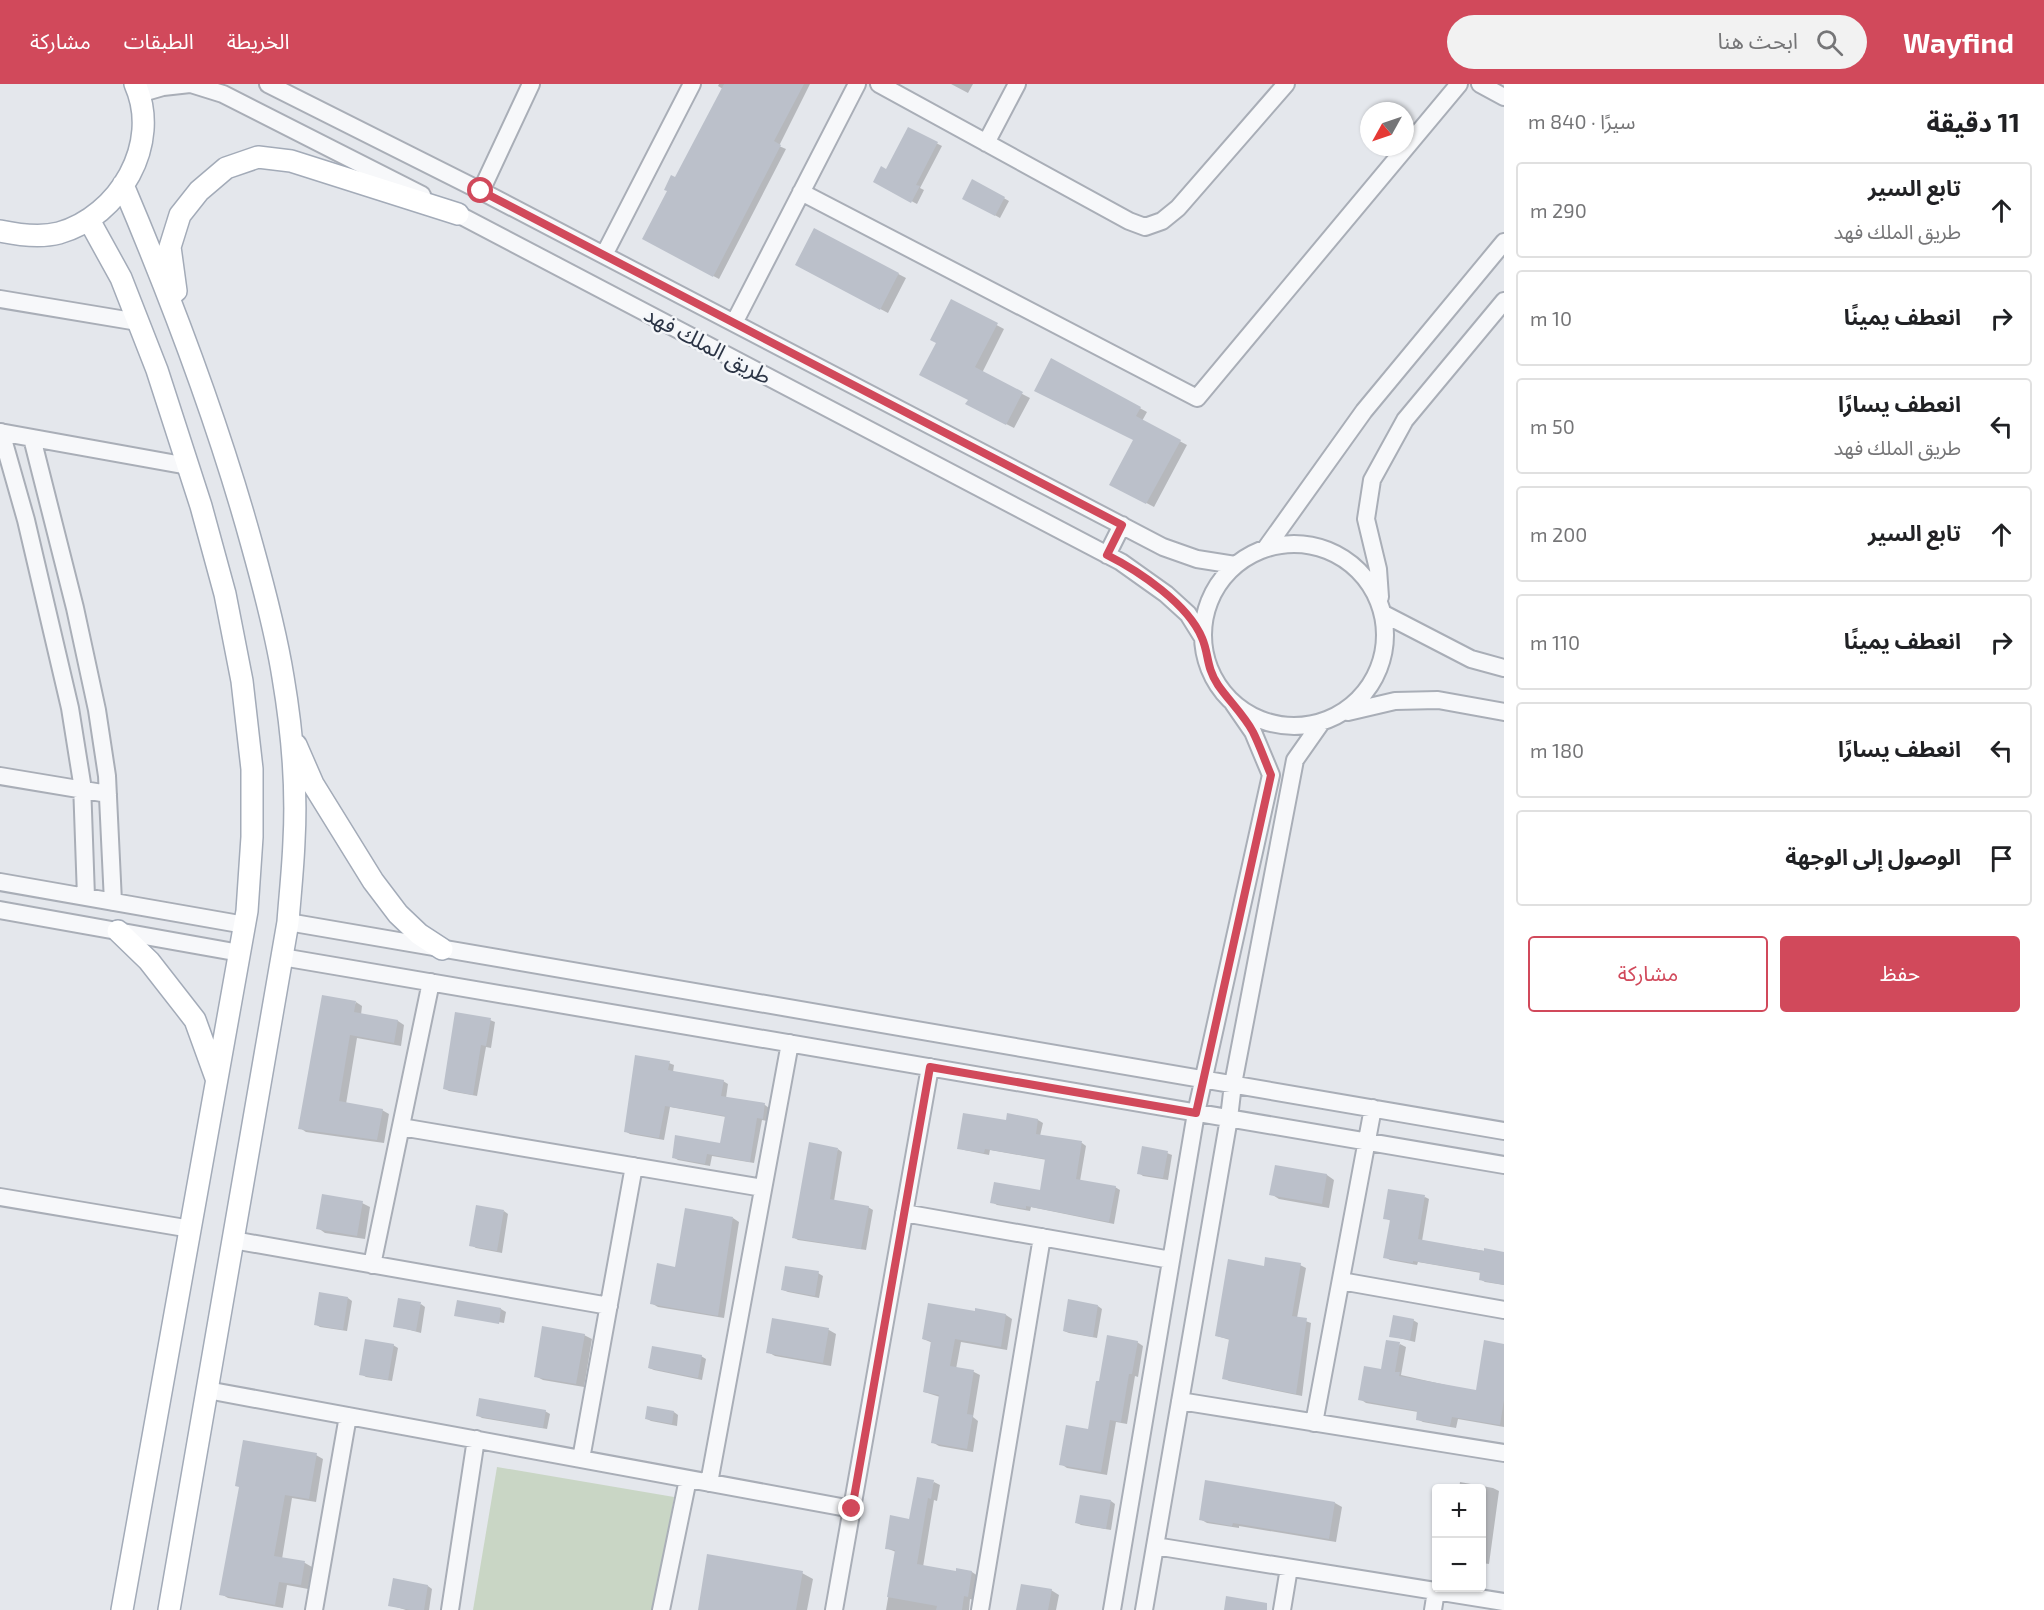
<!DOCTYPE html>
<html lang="ar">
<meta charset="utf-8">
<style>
:root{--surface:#fff;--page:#f2f2f2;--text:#202124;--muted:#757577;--line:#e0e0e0;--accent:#d1495b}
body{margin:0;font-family:"Exo 2","Noto Sans Arabic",sans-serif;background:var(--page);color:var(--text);direction:rtl}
.controls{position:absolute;right:18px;bottom:18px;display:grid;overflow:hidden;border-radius:6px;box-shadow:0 2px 4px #0004}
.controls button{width:54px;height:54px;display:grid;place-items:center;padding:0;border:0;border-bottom:2px solid var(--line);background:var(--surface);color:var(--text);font:30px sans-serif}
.compass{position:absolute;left:1360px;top:18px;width:54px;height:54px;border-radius:50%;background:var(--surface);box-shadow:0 2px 4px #0004;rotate:230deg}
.stop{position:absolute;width:18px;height:18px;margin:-14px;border:4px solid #d1495b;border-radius:50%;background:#fff}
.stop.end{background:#d1495b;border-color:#fff;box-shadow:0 2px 6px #0008}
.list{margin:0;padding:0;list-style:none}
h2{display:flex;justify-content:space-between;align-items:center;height:78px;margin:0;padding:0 24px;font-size:26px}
h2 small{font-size:20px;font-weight:400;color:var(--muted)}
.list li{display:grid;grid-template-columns:39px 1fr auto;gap:18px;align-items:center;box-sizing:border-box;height:96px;margin:0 12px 12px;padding:0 12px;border:2px solid var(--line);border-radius:6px}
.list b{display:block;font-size:22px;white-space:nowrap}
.list p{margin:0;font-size:20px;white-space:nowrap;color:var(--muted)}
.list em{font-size:20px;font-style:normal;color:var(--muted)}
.actions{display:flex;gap:12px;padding:18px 24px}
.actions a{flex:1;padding:14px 0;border:2px solid var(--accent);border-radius:6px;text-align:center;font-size:21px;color:var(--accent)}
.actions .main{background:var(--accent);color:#fff}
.icon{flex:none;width:33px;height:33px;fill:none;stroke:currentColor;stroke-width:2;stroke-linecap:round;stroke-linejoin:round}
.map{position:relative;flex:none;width:1504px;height:1526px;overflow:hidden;direction:ltr}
header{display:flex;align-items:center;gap:36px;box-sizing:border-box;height:84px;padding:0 30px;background:var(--accent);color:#fff}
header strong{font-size:28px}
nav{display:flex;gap:33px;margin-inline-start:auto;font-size:21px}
.search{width:420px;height:54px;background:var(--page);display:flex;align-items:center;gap:15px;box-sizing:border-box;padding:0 21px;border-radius:33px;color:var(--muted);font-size:22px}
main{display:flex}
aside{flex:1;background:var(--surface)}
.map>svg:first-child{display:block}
</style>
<header>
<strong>Wayfind</strong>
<div class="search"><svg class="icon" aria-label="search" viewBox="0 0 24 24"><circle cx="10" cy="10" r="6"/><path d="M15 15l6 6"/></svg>ابحث هنا</div>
<nav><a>الخريطة</a><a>الطبقات</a><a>مشاركة</a></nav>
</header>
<main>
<aside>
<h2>11 دقيقة<small>سيرًا · 840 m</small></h2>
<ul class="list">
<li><svg class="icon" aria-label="ahead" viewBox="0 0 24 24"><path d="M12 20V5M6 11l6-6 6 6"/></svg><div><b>تابع السير</b><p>طريق الملك فهد</p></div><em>290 m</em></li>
<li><svg class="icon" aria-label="right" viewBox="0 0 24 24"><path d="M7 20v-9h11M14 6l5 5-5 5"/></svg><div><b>انعطف يمينًا</b></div><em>10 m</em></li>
<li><svg class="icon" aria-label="left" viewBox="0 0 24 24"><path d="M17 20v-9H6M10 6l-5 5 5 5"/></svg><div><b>انعطف يسارًا</b><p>طريق الملك فهد</p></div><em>50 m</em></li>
<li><svg class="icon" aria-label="ahead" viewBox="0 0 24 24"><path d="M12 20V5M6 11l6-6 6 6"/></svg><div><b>تابع السير</b></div><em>200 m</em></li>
<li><svg class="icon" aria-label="right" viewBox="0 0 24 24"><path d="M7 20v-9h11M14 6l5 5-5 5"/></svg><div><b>انعطف يمينًا</b></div><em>110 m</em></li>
<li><svg class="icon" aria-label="left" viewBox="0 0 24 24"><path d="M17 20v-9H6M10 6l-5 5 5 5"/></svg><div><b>انعطف يسارًا</b></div><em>180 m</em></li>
<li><svg class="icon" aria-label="arrive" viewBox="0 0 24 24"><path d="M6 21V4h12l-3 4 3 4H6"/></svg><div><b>الوصول إلى الوجهة</b></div></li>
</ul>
<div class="actions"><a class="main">حفظ</a><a>مشاركة</a></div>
</aside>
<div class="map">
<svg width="1504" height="1526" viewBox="0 0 1504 1526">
<rect width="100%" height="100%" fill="#e4e7ec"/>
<path fill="#c9d6c5" d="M497 1383 674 1413 656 1526H473Z"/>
<path fill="#0003" d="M719 0H810L779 62 786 65 719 195 644 155 723 5 718 2Z
M951 0H973L968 9Z
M908 45 942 62 920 104 924 106 917 120 875 98 887 87Z
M973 97 1009 117 1000 134 964 114Z
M815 146 906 194 888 229 804 185Z
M952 217 1004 245 982 289 1030 314 1014 344 975 324 938 258Z
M1052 276 1147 328 1142 337 1187 361 1154 423 1111 400 1134 356Z
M356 918 362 922 361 931 398 937 404 941 401 962 357 954 346 1020 382 1026 389 1030 384 1059 306 1048 300 1044Z
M490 936 495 938 491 964 486 963 477 1012 449 1007 445 1005Z
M669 979 674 981 673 988 723 997 728 1000 726 1014 765 1021 769 1024 767 1037 762 1036 754 1079 712 1072 710 1082 678 1076 673 1073 722 1060 726 1033 670 1023 664 1056 630 1050 625 1047Z
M1008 1031 1038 1036 1043 1039 1040 1052 1082 1059 1086 1062 1080 1097 1115 1103 1120 1106 1114 1140 1031 1123 1030 1127 997 1121 992 1118 1041 1108 1047 1076 990 1066 989 1071 964 1066 959 1064 1007 1038Z
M838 1065 842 1068 834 1117 868 1123 873 1126 866 1166 798 1156 793 1153Z
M1167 1069 1172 1071 1168 1096 1143 1092 1139 1089Z
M1276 1082 1327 1091 1334 1096 1329 1124 1279 1115 1271 1110Z
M1425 1113 1429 1115 1422 1157 1504 1170V1201L1485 1198 1480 1195 1481 1189 1418 1178 1417 1181 1390 1176 1385 1173 1391 1137 1385 1134Z
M362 1119 370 1123 365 1155 325 1149 318 1144Z
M504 1127 508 1130 502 1169 476 1164 471 1161Z
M733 1134 739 1138 724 1234 658 1223 651 1219 676 1184Z
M1300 1181 1306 1184 1297 1234 1311 1239 1302 1312 1229 1297 1224 1294 1230 1256 1217 1252 1265 1183Z
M818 1189 823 1192 819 1214 788 1208 783 1206Z
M348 1214 352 1217 347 1247 320 1243 315 1240Z
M458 1218 501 1225 506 1228 504 1239 459 1231Z
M421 1220 425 1223 421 1249 395 1242Z
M1098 1222 1102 1225 1097 1254 1069 1249 1064 1247Z
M977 1226 1006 1231 1012 1235 1007 1266 961 1258 956 1285 974 1288 980 1291 973 1333 978 1337 973 1368 939 1362 932 1358 940 1313 924 1308 933 1259 923 1255 976 1229Z
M773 1236 829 1246 836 1250 831 1282 775 1272 768 1268Z
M1413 1236 1418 1239 1415 1258 1391 1252Z
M584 1251 592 1255 584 1303 543 1296 535 1292Z
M1137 1258 1143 1262 1138 1293 1135 1292 1127 1340 1116 1338 1107 1391 1067 1384 1061 1380 1089 1347 1101 1299Z
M1486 1258 1504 1261V1343L1458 1335 1456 1344 1423 1338 1417 1335 1418 1328 1366 1319 1360 1315 1382 1287 1400 1260 1406 1263 1401 1291 1477 1308Z
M393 1261 398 1264 392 1297 366 1293 361 1290Z
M701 1272 706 1275 702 1296 654 1286 649 1284Z
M545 1327 550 1330 547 1345 482 1334 477 1331Z
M674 1328 678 1331 677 1342 651 1337 647 1335Z
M316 1371 323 1375 316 1418 292 1414 282 1475 305 1479 312 1483 308 1505 287 1501 283 1524 228 1514 221 1510 241 1404Z
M934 1398 940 1401 937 1417 934 1416 923 1483 957 1489 958 1486 972 1488 978 1492 974 1516 970 1515 969 1526H886L896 1468 886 1464 911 1436Z
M1460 1398 1493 1404 1499 1407 1489 1480 1482 1479V1404H1459Z
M1111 1417 1115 1420 1111 1446 1081 1441 1077 1439Z
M1335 1419 1342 1423 1336 1458 1239 1442V1444L1207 1439 1200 1435Z
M802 1489 813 1495 807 1526H699Z
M428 1502 432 1505 429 1526H406L390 1521Z
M1051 1506 1059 1511 1056 1526H1018Z"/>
<path fill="#bbc0ca" d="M724 0H804L774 57 781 61 713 193 642 155 667 107 664 106 671 91 675 93Z
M908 43 938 58 916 101 920 102 911 119 873 98 881 82 886 85Z
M972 95 1005 113 995 132 962 115Z
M814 144 899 189 880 226 795 181Z
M951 215 998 239 975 283 1023 308 1006 341 965 320 968 316 919 291 936 259 930 256Z
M1051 274 1141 323 1136 332 1181 356 1146 420 1109 401 1133 356 1034 307Z
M322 911 356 917 354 928 398 936 394 959 350 951 339 1017 383 1025 377 1056 298 1045Z
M455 928 491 934 486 962 481 961 473 1011 443 1005Z
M635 971 670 977 668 986 724 996 721 1012 765 1019 763 1035 757 1034 750 1078 707 1070 705 1080 672 1074 675 1051 720 1059 725 1032 665 1022 659 1054 624 1048Z
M963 1029 1006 1036 1007 1029 1038 1035 1036 1050 1082 1057 1076 1095 1116 1102 1109 1138 1026 1122V1125L990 1119 994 1098 1040 1106 1045 1075 985 1065 984 1069 957 1065Z
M809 1058 838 1064 830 1115 869 1122 861 1165 792 1154Z
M1142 1062 1168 1067 1163 1094 1137 1090Z
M1275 1081 1327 1090 1322 1120 1269 1111Z
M1388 1105 1425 1111 1418 1155 1484 1167V1164L1504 1168V1201L1479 1196 1480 1188 1413 1177V1179L1383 1174 1390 1136 1383 1135Z
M322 1110 363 1117 357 1152 316 1145Z
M476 1121 504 1126 497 1167 469 1162Z
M685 1124 733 1133 718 1232 650 1220 657 1179 675 1183Z
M1265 1173 1301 1179 1292 1232 1307 1234 1296 1310 1222 1295 1229 1255 1215 1252 1228 1175 1264 1182Z
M785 1182 819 1187 815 1212 781 1206Z
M319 1208 348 1213 343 1246 314 1241Z
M398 1214 421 1218 416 1247 393 1243Z
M1068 1215 1098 1221 1093 1253 1063 1247Z
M457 1216 501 1224 499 1240 454 1232Z
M928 1219 975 1227V1224L1006 1230 1001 1263 955 1255 950 1282 974 1286 967 1330 973 1331 967 1365 931 1359 939 1311 923 1308 931 1257 922 1255Z
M1393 1231 1414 1235 1410 1256 1389 1253Z
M772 1234 829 1244 823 1279 766 1269Z
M542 1242 585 1250 576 1300 534 1293Z
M1107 1251 1138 1257 1132 1290H1129L1121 1338 1110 1336 1101 1388 1059 1381 1066 1341 1088 1345 1096 1297H1099Z
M365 1255 394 1260 388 1296 359 1291Z
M1386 1256 1400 1258 1395 1288H1400L1399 1292 1476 1306 1484 1256 1504 1260V1316L1500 1341 1452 1333 1450 1342 1416 1336 1417 1327 1358 1316 1364 1282 1381 1285Z
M652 1262 702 1271 698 1294 648 1284Z
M479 1314 546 1326 543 1344 476 1332Z
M647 1322 674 1327 672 1340 645 1335Z
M243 1356 317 1369 309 1415 285 1411 274 1472 305 1477 301 1501 279 1498 275 1521 219 1511 239 1403 235 1402Z
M917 1393 934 1396 931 1415 928 1414 917 1480 956 1487V1484L972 1487 968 1513 964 1512 962 1526H936L937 1522 887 1513 895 1466 885 1465 890 1431 909 1435Z
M1205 1396 1335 1418 1329 1455 1233 1439 1232 1442 1199 1436Z
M1080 1411 1111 1416 1106 1445 1075 1439Z
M707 1470 803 1487 796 1526H698Z
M393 1494 428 1501 424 1526H410L388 1522Z
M1021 1500 1052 1505 1048 1526H1016Z
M1226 1512 1267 1519V1526H1224Z"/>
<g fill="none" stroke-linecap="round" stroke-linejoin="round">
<defs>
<path id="minor" d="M191 0 223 10 422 111
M268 0 481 107 1163 463 1197 475 1235 481
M879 0 1129 137 1145 143 1162 137 1178 124 1286 0
M1480 0 1504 13
M139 10 163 3 190 0
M986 59 1017 0
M481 107 531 0
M801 108 1197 314 1459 0
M448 125 1121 478 1166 510 1188 530 1203 554
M604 171 692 0
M0 215 138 238
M734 239 857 0
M0 348 188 382
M1 348 26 436 70 624 82 699 86 813
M32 354 75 524 97 626 107 692 113 818
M1203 551a91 91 0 1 1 182 0a91 91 0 1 1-182 0Z
M1266 464 1364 327 1504 158
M1107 471 1122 441
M1380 513 1378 485 1366 435 1372 396 1405 336 1504 217
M1384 530 1471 575 1504 584
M1348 628 1395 617 1438 616 1504 628
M0 692 108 710
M0 798 245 841
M0 826 240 869
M288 838 1504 1047
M282 873 1504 1081
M401 1043 763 1104
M0 1113 191 1145
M904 1129 1171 1176
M233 1156 609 1222
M372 1181 431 898
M1341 1197 1504 1226
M207 1306 852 1425
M1180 1317 1504 1369
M1314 1339 1373 1024
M581 1375 634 1082
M709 1399 790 959
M1155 1462 1504 1518
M314 1526 348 1332
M450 1526 476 1355
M661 1526 688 1395
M834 1526 930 983
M980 1526 1042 1153
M1112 1526 1196 1029 1271 691 1253 648 1233 619
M1144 1526 1229 1034 1233 1000 1295 676 1321 639
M1282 1526 1289 1484
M1433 1526 1436 1507"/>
<path id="major" d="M123 101C173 219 218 337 252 461 264 504 276 549 283 593 292 646 297 703 294 757 293 784 290 811 288 838L169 1526
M89 136 121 194 157 286 201 422 225 510 242 597 252 685V753L247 827 122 1526
M0 147C19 151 40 154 59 149 119 132 162 60 135 0
M176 207 170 163 180 131 199 107 226 84 258 73 291 77 458 130
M296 661 313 700 373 797 398 830 419 850 442 865
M118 847 149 877 195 936 216 994"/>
</defs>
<use href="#minor" stroke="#a9aeb7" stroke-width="20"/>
<use href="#major" stroke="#a3abb8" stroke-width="24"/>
<use href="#minor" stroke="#f7f8fa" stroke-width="16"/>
<use href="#major" stroke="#fff" stroke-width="21"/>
</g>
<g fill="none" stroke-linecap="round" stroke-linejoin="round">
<path stroke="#d1495b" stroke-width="8" d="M481 107 1122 441 1107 471C1139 487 1188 520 1202 554 1209 570 1206 583 1218 601 1229 617 1244 631 1253 648 1260 662 1265 677 1271 691L1196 1029 930 983 852 1425"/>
</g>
<g text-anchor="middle" stroke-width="5" stroke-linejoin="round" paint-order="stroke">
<g font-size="22" fill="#2b3445" stroke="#f4f6f9">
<text transform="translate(708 261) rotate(28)" y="8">طريق الملك فهد</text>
</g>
</g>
</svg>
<div class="controls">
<button>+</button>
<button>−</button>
</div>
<svg class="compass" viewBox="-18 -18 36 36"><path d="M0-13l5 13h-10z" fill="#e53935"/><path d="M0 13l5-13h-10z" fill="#757577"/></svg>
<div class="stop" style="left:481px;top:107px"></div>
<div class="stop end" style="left:852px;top:1425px"></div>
</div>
</main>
